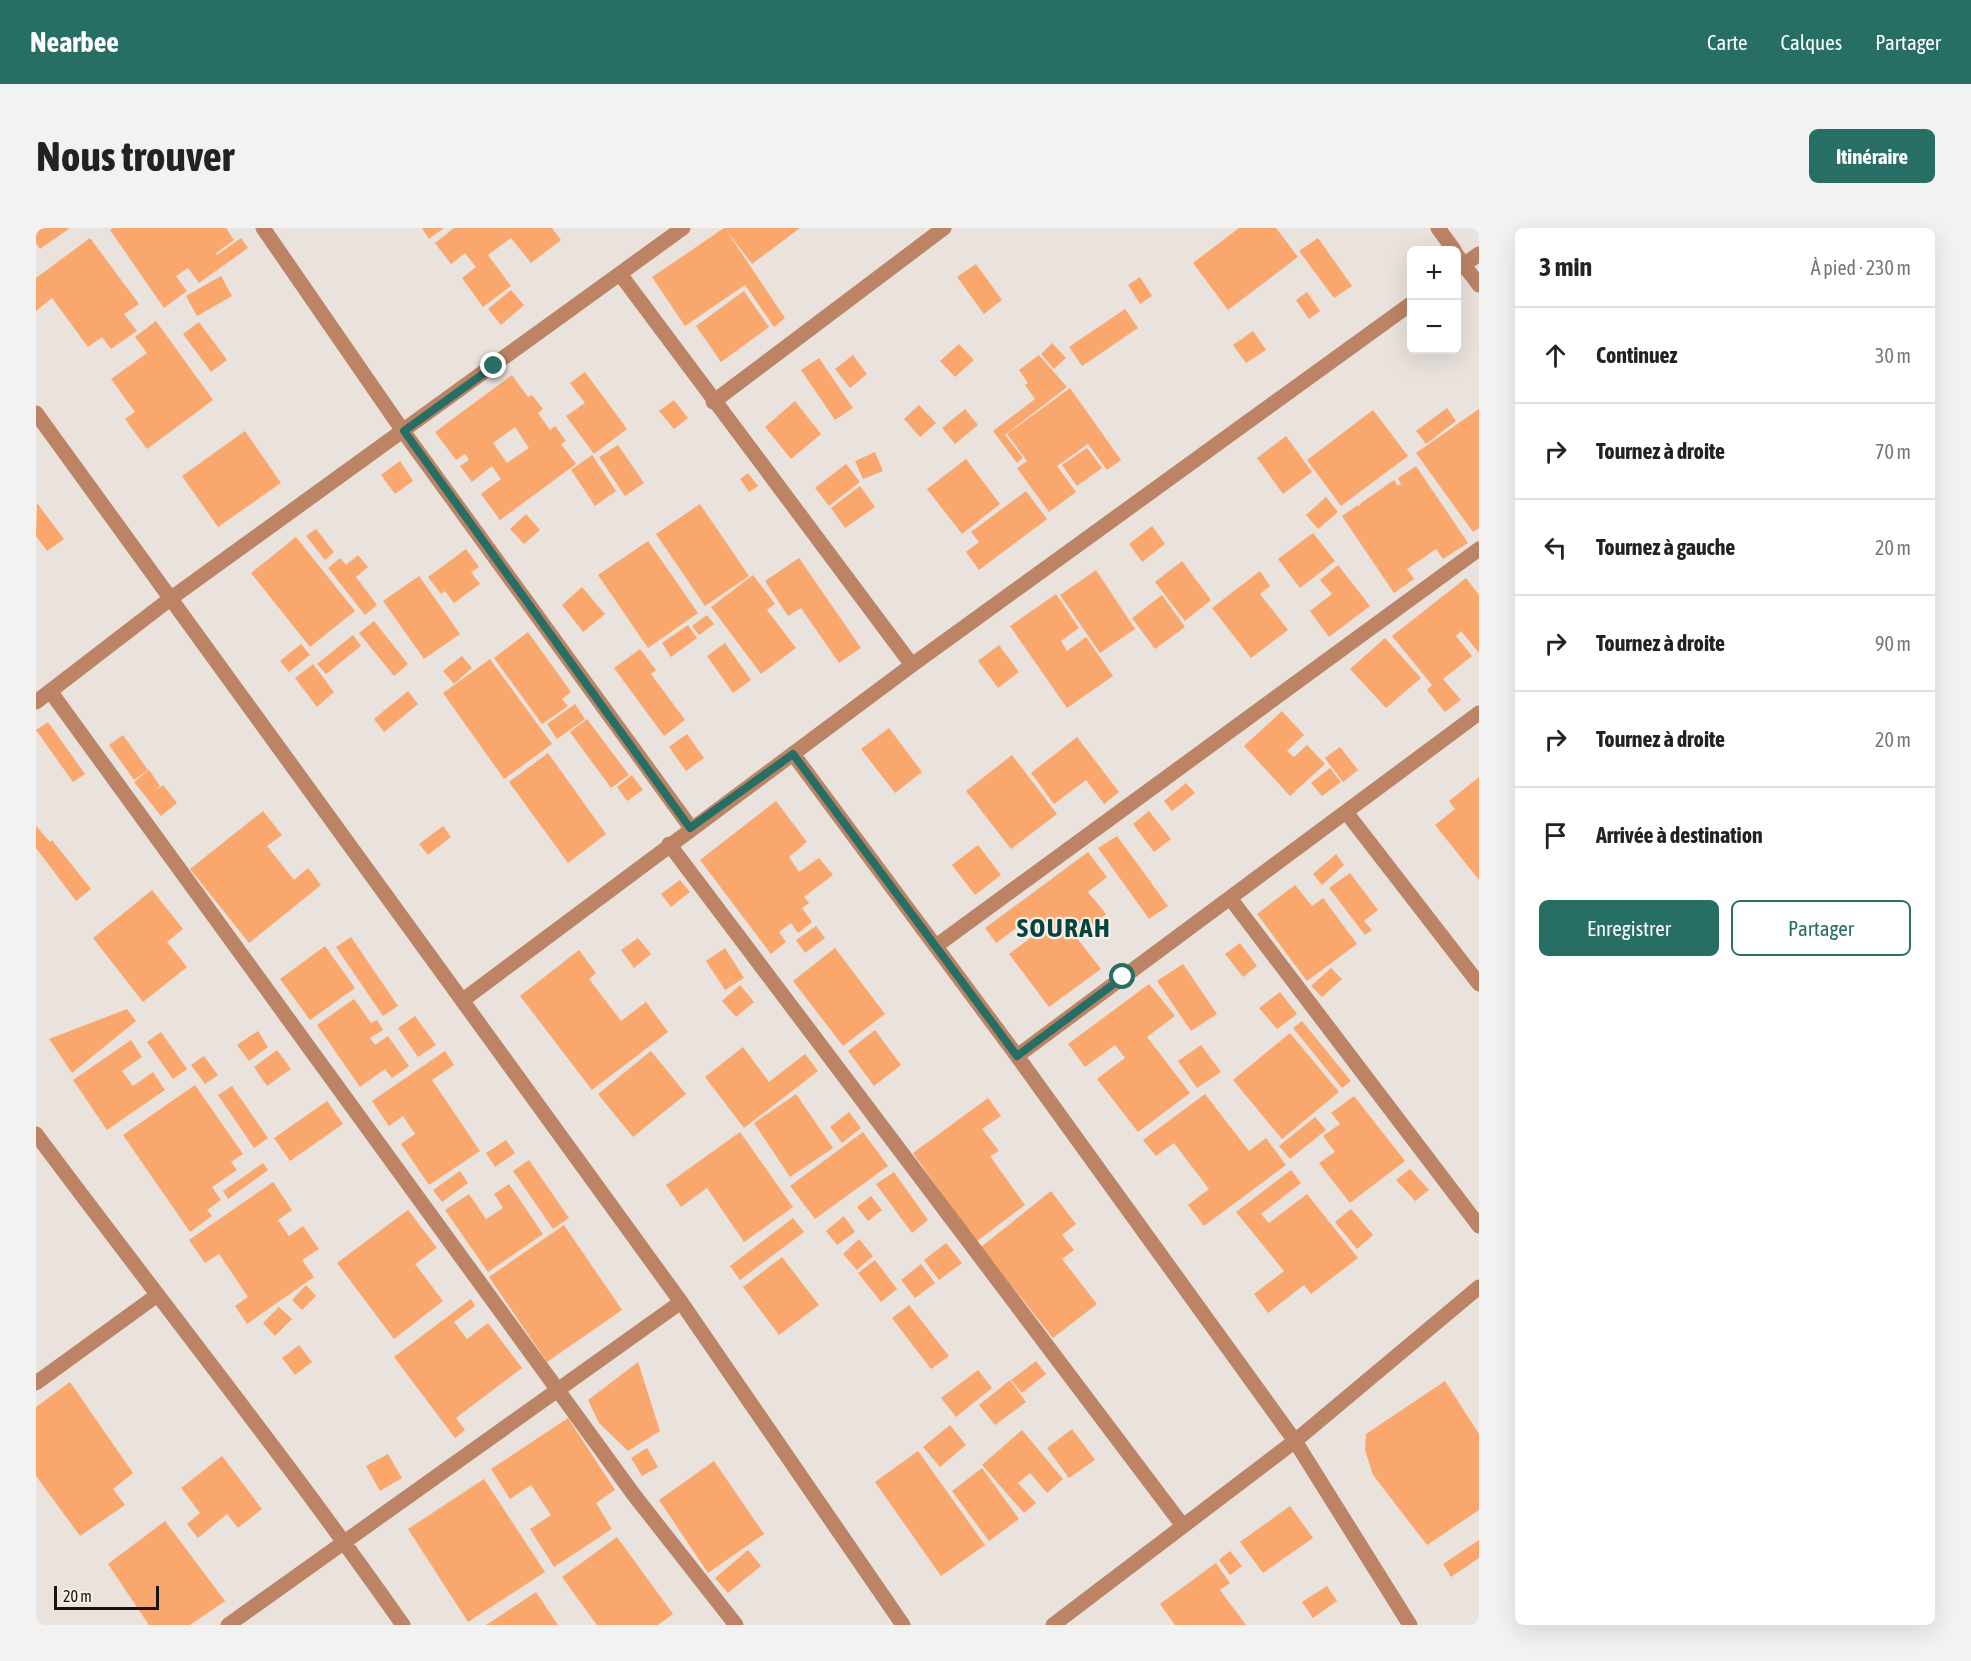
<!DOCTYPE html>
<html lang="fr">
<meta charset="utf-8">
<style>
:root{--surface:#fff;--page:#f2f2f2;--text:#222;--muted:#767676;--line:#e0e0e0;--accent:#276e65}
body{margin:0;font-family:"Asap Condensed",sans-serif;background:var(--page);color:var(--text)}
.controls{position:absolute;right:18px;top:18px;display:grid;overflow:hidden;border-radius:9px;box-shadow:0 6px 24px #0002}
.controls button{width:54px;height:54px;display:grid;place-items:center;padding:0;border:0;border-bottom:2px solid var(--line);background:var(--surface);color:var(--text);font:30px sans-serif}
.scale{position:absolute;left:18px;bottom:15px;width:105px;box-sizing:border-box;padding-left:6px;border:3px solid #171412;border-top:0;font-size:16px;line-height:21px;white-space:nowrap;color:#171412;-webkit-text-stroke:4px #f8efe9;paint-order:stroke}
.stop{position:absolute;width:18px;height:18px;margin:-14px;border:4px solid #276e65;border-radius:50%;background:#fff}
.stop.end{background:#276e65;border-color:#fff;box-shadow:0 2px 6px #0008}
.list{margin:0;padding:0;list-style:none}
h2{display:flex;justify-content:space-between;align-items:center;height:78px;margin:0;padding:0 24px;font-size:26px}
h2 small{font-size:20px;font-weight:400;color:var(--muted)}
.list li{display:grid;grid-template-columns:39px 1fr auto;gap:18px;align-items:center;box-sizing:border-box;height:96px;padding:0 24px;border-top:2px solid var(--line)}
.list b{display:block;font-size:22px;white-space:nowrap}
.list em{font-size:20px;font-style:normal;color:var(--muted)}
.actions{display:flex;gap:12px;padding:18px 24px}
.actions a{flex:1;padding:14px 0;border:2px solid var(--accent);border-radius:9px;text-align:center;font-size:21px;color:var(--accent)}
.actions .main{background:var(--accent);color:#fff}
.icon{flex:none;width:33px;height:33px;fill:none;stroke:currentColor;stroke-width:2;stroke-linecap:round;stroke-linejoin:round}
.map{position:relative;flex:none;width:1443px;height:1397px;overflow:hidden;border-radius:9px}
header{display:flex;align-items:center;gap:36px;box-sizing:border-box;height:84px;padding:0 30px;background:var(--accent);color:#fff}
header strong{font-size:28px}
nav{display:flex;gap:33px;margin-inline-start:auto;font-size:21px}
.intro{display:flex;align-items:center;justify-content:space-between;box-sizing:border-box;height:144px;padding:0 36px}
h1{margin:0;font-size:42px}
.button{padding:15px 27px;border-radius:9px;background:var(--accent);color:#fff;font-size:21px;font-weight:700}
main{display:flex;gap:36px;padding:0 36px}
aside{flex:1;background:var(--surface);border-radius:9px;box-shadow:0 6px 24px #0002}
.map>svg:first-child{display:block}
</style>
<header>
<strong>Nearbee</strong>
<nav><a>Carte</a><a>Calques</a><a>Partager</a></nav>
</header>
<div class="intro"><h1>Nous trouver</h1><a class="button">Itinéraire</a></div>
<main>
<div class="map">
<svg width="1443" height="1397" viewBox="0 0 1443 1397">
<rect width="100%" height="100%" fill="#eae2dc"/>
<path fill="#faa76e" fill-rule="evenodd" d="M0 0H34L4 21 0 15Z
M77 0H190L198 12 180 25 181 27 205 10 212 20 163 55 152 40 140 48 151 63 128 80 74 2Z
M386 0H408L393 11Z
M418 0H516L525 12 495 35 475 10 452 27 475 58 447 79 426 50 440 39 429 25 415 36 399 15Z
M688 0H764L716 36 690 2 749 90 738 99 709 57 649 98 616 49Z
M1203 0H1240L1262 29 1192 82 1157 35Z
M54 10 103 76 88 86 101 103 75 121 66 109 52 119 16 70 0 83V50Z
M1282 10 1316 58 1298 70 1263 23Z
M940 36 966 72 948 86 921 49Z
M185 48 196 68 161 88 150 68Z
M1104 49 1116 68 1104 76 1092 57Z
M475 62 488 77 465 97 452 81Z
M708 63 733 99 685 134 660 98Z
M1271 64 1284 83 1273 91 1260 72Z
M1089 81 1102 100 1046 138 1033 119Z
M120 93 177 172 111 221 89 191 99 184 75 151 111 125 99 109Z
M163 94 191 132 175 144 147 106Z
M1217 103 1230 122 1210 135 1197 117Z
M1016 115 1030 130 1018 141 1005 126Z
M923 116 938 132 919 149 904 133Z
M817 127 831 146 814 160 799 141Z
M1003 127 1031 159 969 207 987 230 981 235 957 203 999 171 989 157 992 155 983 142Z
M783 130 817 180 799 192 765 142Z
M549 144 591 201 558 226 530 188 549 175 534 155Z
M476 147 492 169 496 167 507 181 502 185 514 202 519 198 530 213 525 216 540 236 464 292 445 266 465 251 456 238 436 254 424 238 433 232 429 226 420 232 399 204ZM479 199 493 220 471 235 457 215Z
M1034 160 1085 232 1071 242 1052 216 1021 238 1040 264 1013 284 981 240 991 233 971 206Z
M638 172 652 190 638 201 623 183Z
M759 173 785 206 755 231 729 199Z
M883 177 900 195 884 209 868 191Z
M1411 180 1420 193 1390 216 1380 203Z
M929 181 942 197 919 216 906 200Z
M1443 181V300L1437 304 1380 225Z
M1337 182 1372 228 1305 278 1271 232Z
M209 203 245 255 182 299 146 248Z
M1250 208 1276 244 1247 266 1221 230Z
M582 217 608 255 589 268 563 229Z
M1051 220 1066 240 1041 258 1026 237Z
M839 224 847 243 827 251 819 233Z
M556 227 580 263 559 278 535 242Z
M930 231 964 276 926 306 891 261Z
M364 233 377 253 359 266 345 247Z
M810 236 824 254 793 278 779 260Z
M1380 238 1432 315 1407 331 1400 321 1371 341 1378 351 1358 365 1306 288 1322 277 1323 279 1325 275 1358 252 1362 258 1365 256 1362 250Z
M712 245 722 258 713 264 704 251Z
M824 258 839 279 809 300 795 280Z
M990 263 1011 291 943 342 930 324 943 314 935 304Z
M1290 269 1302 284 1282 301 1270 287Z
M1 275 28 311 11 323 0 308Z
M664 276 713 348 669 378 620 306Z
M490 286 504 302 488 316 474 301Z
M1116 298 1129 316 1106 334 1093 316Z
M280 301 298 324 289 332 270 308Z
M1277 305 1299 333 1264 360 1242 331Z
M260 309 319 383 274 419 215 345Z
M612 313 662 385 612 420 562 347Z
M430 321 443 339 435 344 444 356 418 375 409 363 405 366 392 349Z
M322 327 332 339 320 349 341 377 329 387 292 340 304 330 310 337Z
M763 330 825 420 803 435 765 380 752 388 729 353Z
M1146 333 1175 372 1149 393 1119 354Z
M1302 337 1334 378 1293 409 1274 383 1296 366 1284 352Z
M1060 342 1099 401 1064 425 1024 367Z
M1224 343 1234 358 1224 366 1252 402 1215 430 1176 380Z
M717 347 739 376 731 382 760 420 725 446 675 379Z
M383 348 424 406 388 431 347 373Z
M1430 350 1443 367V425L1425 403 1420 408 1436 428 1407 451 1425 472 1409 484 1391 462 1396 457 1356 408Z
M546 359 569 386 547 404 526 377Z
M1020 366 1043 400 1025 413 1031 423 1050 409 1077 448 1031 480 974 398Z
M1126 367 1149 399 1119 421 1096 390Z
M671 387 678 396 663 407 656 398Z
M338 393 372 436 358 448 323 405Z
M652 397 661 410 635 429 626 415Z
M492 404 535 464 526 471 532 478 506 496 458 430Z
M317 407 325 418 290 446 281 436Z
M1349 410 1385 450 1350 480 1314 441Z
M689 415 715 452 697 465 671 428Z
M265 416 274 427 253 444 244 433Z
M963 417 983 444 962 460 942 433Z
M604 421 620 442 615 446 649 492 628 508 578 440Z
M426 428 436 440 418 456 407 443Z
M454 431 516 516 468 551 407 465Z
M277 436 298 464 281 479 259 450Z
M372 463 382 476 348 504 338 491Z
M539 476 549 491 521 511 511 496Z
M1246 483 1268 507 1251 523 1258 529 1271 517 1289 536 1254 568 1208 518Z
M551 491 593 547 575 560 534 504Z
M12 494 49 546 37 554 0 502Z
M853 500 886 544 859 565 825 521Z
M651 506 668 530 650 543 633 519Z
M87 507 112 542 98 552 73 517Z
M1041 509 1083 564 1068 576 1050 552 1018 576 995 545Z
M1304 519 1322 542 1307 554 1289 530Z
M512 525 570 606 532 635 473 554Z
M976 527 1021 586 975 621 930 563Z
M1294 540 1305 554 1286 568 1275 555Z
M113 542 124 558 117 564 127 557 141 575 125 588 98 554Z
M596 547 607 562 591 573 581 559Z
M1443 549V652L1399 597 1419 581 1413 573Z
M1150 555 1159 565 1136 583 1128 573Z
M740 573 771 614 753 629 763 644 783 630 797 647 768 669 773 675 766 680 776 694 762 705 755 695 743 704 750 714 735 726 664 632Z
M227 583 246 607 231 618 258 652 272 640 285 657 213 715 154 641Z
M1113 583 1135 611 1118 624 1097 596Z
M0 598 14 614 16 612 55 661 40 673 0 620Z
M407 598 415 609 392 627 383 616Z
M1081 608 1132 678 1113 691 1062 620Z
M942 617 965 647 939 667 916 637Z
M1052 624 1071 649 1052 664 1070 686 1040 709 1065 741 1013 779 973 726 1001 705 991 692 960 715 949 700Z
M1300 626 1308 637 1286 657 1277 646Z
M1314 645 1342 682 1328 693 1336 702 1329 707 1293 660Z
M644 652 654 664 635 679 625 666Z
M1259 657 1276 678 1287 670 1321 716 1271 753 1221 686Z
M116 662 147 701 131 714 151 739 107 774 57 710Z
M780 698 789 710 769 725 760 712Z
M315 709 362 778 347 788 300 719Z
M602 710 615 726 598 740 585 722Z
M1204 715 1221 738 1207 749 1189 726Z
M289 718 319 760 274 792 244 751Z
M689 720 708 750 689 762 670 733Z
M799 720 849 786 807 818 757 753Z
M543 722 560 745 553 751 585 793 610 774 632 804 556 862 484 768Z
M1147 736 1181 786 1155 803 1121 753Z
M1295 740 1306 751 1286 769 1275 758Z
M1113 756 1139 788 1111 809 1154 865 1102 904 1061 851 1089 830 1079 817 1049 839 1032 816Z
M704 757 718 774 700 789 686 773Z
M1244 764 1261 786 1241 801 1223 780Z
M318 771 335 795 341 792 347 802 334 810 339 817 352 808 373 838 356 850 349 841 324 859 281 797Z
M91 781 100 793 36 845 13 811Z
M379 788 400 817 382 829 362 800Z
M1266 793 1315 853 1306 860 1257 800Z
M839 802 865 837 838 858 812 823Z
M222 803 232 819 213 833 201 817Z
M125 804 151 841 137 851 111 814Z
M1254 805 1303 864 1246 911 1197 852Z
M95 812 106 829 86 843 97 858 117 844 129 862 71 902 37 852Z
M1165 817 1185 844 1161 860 1142 833Z
M707 819 733 854 769 826 782 843 708 900 669 849Z
M241 822 255 841 231 858 218 839Z
M409 823 418 837 396 852 444 923 393 957 365 916 379 906 367 888 353 898 336 873Z
M615 823 650 866 597 909 562 866Z
M168 828 182 847 169 856 155 837Z
M159 857 207 926 195 934 201 942 176 959 185 972 171 982 176 988 154 1004 87 907Z
M196 858 232 910 218 920 182 867Z
M760 866 797 920 754 949 718 895Z
M1169 866 1213 923 1230 910 1250 937 1168 998 1152 977 1173 961 1138 915 1120 928 1107 912Z
M1318 868 1369 933 1314 975 1283 935 1299 924 1287 908 1304 896 1295 885Z
M952 870 965 888 946 901 963 923 954 928 989 977 940 1014 877 925Z
M291 873 307 896 254 933 238 910Z
M813 884 825 900 806 915 794 899Z
M1279 889 1290 902 1254 931 1243 918Z
M704 904 757 979 708 1014 671 960 645 979 630 957Z
M827 904 852 938 779 991 754 958Z
M470 912 479 925 459 939 450 925Z
M493 932 533 990 517 1001 477 943Z
M227 935 232 942 192 971 187 963Z
M1374 941 1393 962 1379 973 1360 952Z
M1255 942 1265 955 1225 986 1233 995 1271 966 1322 1030 1275 1066 1268 1057 1232 1085 1218 1066 1248 1043 1200 984Z
M424 943 432 955 406 974 397 962Z
M858 944 892 992 876 1005 840 956Z
M237 954 256 982 242 992 253 1008 267 998 283 1021 266 1032 278 1049 211 1096 199 1078 212 1069 183 1026 169 1035 153 1012Z
M473 956 507 1006 452 1044 409 982 433 966 450 991 467 980 458 966Z
M1015 963 1040 996 1026 1007 1038 1022 1026 1031 1061 1076 1017 1110 945 1019Z
M835 968 846 982 832 993 821 979Z
M1315 981 1337 1007 1321 1021 1299 994Z
M372 982 401 1020 379 1036 407 1073 358 1111 301 1035Z
M808 988 819 1004 801 1017 790 1003Z
M757 990 768 1004 704 1052 694 1038Z
M528 997 586 1082 511 1134 453 1049Z
M823 1011 837 1028 821 1042 807 1026Z
M910 1015 926 1035 903 1052 888 1032Z
M746 1029 783 1077 743 1107 707 1059Z
M839 1032 861 1061 845 1074 822 1045Z
M885 1036 899 1055 879 1070 865 1052Z
M270 1057 280 1068 266 1082 256 1072Z
M435 1071 439 1078 418 1094 431 1111 452 1095 486 1140 420 1190 429 1202 419 1210 358 1129Z
M873 1077 913 1128 895 1141 856 1090Z
M243 1079 256 1091 239 1108 227 1095Z
M263 1117 276 1134 259 1147 246 1130Z
M1000 1133 1010 1146 986 1165 975 1152Z
M602 1134 624 1203 592 1223 563 1195 552 1172Z
M942 1142 956 1160 920 1189 905 1170Z
M974 1152 990 1174 959 1197 943 1177Z
M1409 1153 1443 1206V1282L1391 1317 1337 1247 1329 1222 1330 1206Z
M34 1154 97 1245 77 1261 89 1277 44 1308 0 1248V1179Z
M532 1190 579 1262 560 1275 576 1301 518 1339 494 1301 515 1287 495 1257 474 1271 455 1241Z
M914 1197 930 1217 904 1239 887 1219Z
M1036 1201 1059 1232 1033 1250 1011 1220Z
M986 1202 1027 1251 1011 1265 994 1245 982 1255 1000 1275 988 1285 946 1237Z
M611 1220 622 1239 606 1248 595 1230Z
M882 1223 949 1317 905 1348 839 1254Z
M352 1226 366 1250 344 1263 330 1238Z
M186 1228 226 1281 202 1300 191 1286 162 1310 151 1296 164 1285 145 1260Z
M678 1233 728 1306 672 1345 623 1272Z
M946 1240 983 1291 953 1313 916 1263Z
M448 1251 509 1344 432 1394 372 1301Z
M1254 1278 1277 1310 1227 1345 1204 1314Z
M129 1293 189 1373 154 1397H113L72 1336Z
M581 1309 637 1386 622 1397H561L526 1349Z
M1443 1312V1330L1415 1349 1407 1336Z
M712 1322 725 1338 692 1365 679 1350Z
M1194 1323 1206 1338 1194 1347 1183 1332Z
M1180 1335 1194 1355 1184 1362 1210 1397H1139L1124 1376Z
M1291 1358 1301 1373 1277 1390 1266 1374Z
M500 1364 522 1397H450Z"/>
<g fill="none" stroke-linecap="round" stroke-linejoin="round">
<path stroke="#bc8365" stroke-width="15" d="M227 0 367 203 655 600
M1402 0 1418 22
M1420 26 1443 57
M1420 42 1443 26
M584 46 876 437
M677 174 908 0
M0 185 645 1074 867 1397
M14 463 598 1267 700 1397
M0 474 134 371 647 0
M757 526 981 828 1259 1213 1374 1397
M1310 584 1443 756
M633 616 1147 1298
M1194 670 1443 998
M900 718 1443 321
M427 772 876 437 1376 75
M981 828 1443 485
M0 906C122 1070 250 1230 367 1397
M0 1155 120 1068
M192 1397 645 1074
M1017 1397 1259 1213 1443 1059"/>
</g>
<g fill="none" stroke-linecap="round" stroke-linejoin="round">
<path stroke="#276e65" stroke-width="8" d="M458 138 368 203 654 600 757 526 981 828 1087 749"/>
</g>
<g text-anchor="middle" stroke-width="4.5" stroke-linejoin="round" paint-order="stroke">
<g font-size="27" font-weight="bold" letter-spacing="1.5" fill="#05443d" stroke="#f8efe9">
<text x="1028" y="709">SOURAH</text>
</g>
</g>
</svg>
<div class="controls">
<button>+</button>
<button>−</button>
</div>
<div class="scale">20 m</div>
<div class="stop" style="left:1087px;top:749px"></div>
<div class="stop end" style="left:458px;top:138px"></div>
</div>
<aside>
<h2>3 min<small>À pied · 230 m</small></h2>
<ul class="list">
<li><svg class="icon" aria-label="ahead" viewBox="0 0 24 24"><path d="M12 20V5M6 11l6-6 6 6"/></svg><div><b>Continuez</b></div><em>30 m</em></li>
<li><svg class="icon" aria-label="right" viewBox="0 0 24 24"><path d="M7 20v-9h11M14 6l5 5-5 5"/></svg><div><b>Tournez à droite</b></div><em>70 m</em></li>
<li><svg class="icon" aria-label="left" viewBox="0 0 24 24"><path d="M17 20v-9H6M10 6l-5 5 5 5"/></svg><div><b>Tournez à gauche</b></div><em>20 m</em></li>
<li><svg class="icon" aria-label="right" viewBox="0 0 24 24"><path d="M7 20v-9h11M14 6l5 5-5 5"/></svg><div><b>Tournez à droite</b></div><em>90 m</em></li>
<li><svg class="icon" aria-label="right" viewBox="0 0 24 24"><path d="M7 20v-9h11M14 6l5 5-5 5"/></svg><div><b>Tournez à droite</b></div><em>20 m</em></li>
<li><svg class="icon" aria-label="arrive" viewBox="0 0 24 24"><path d="M6 21V4h12l-3 4 3 4H6"/></svg><div><b>Arrivée à destination</b></div></li>
</ul>
<div class="actions"><a class="main">Enregistrer</a><a>Partager</a></div>
</aside>
</main>
